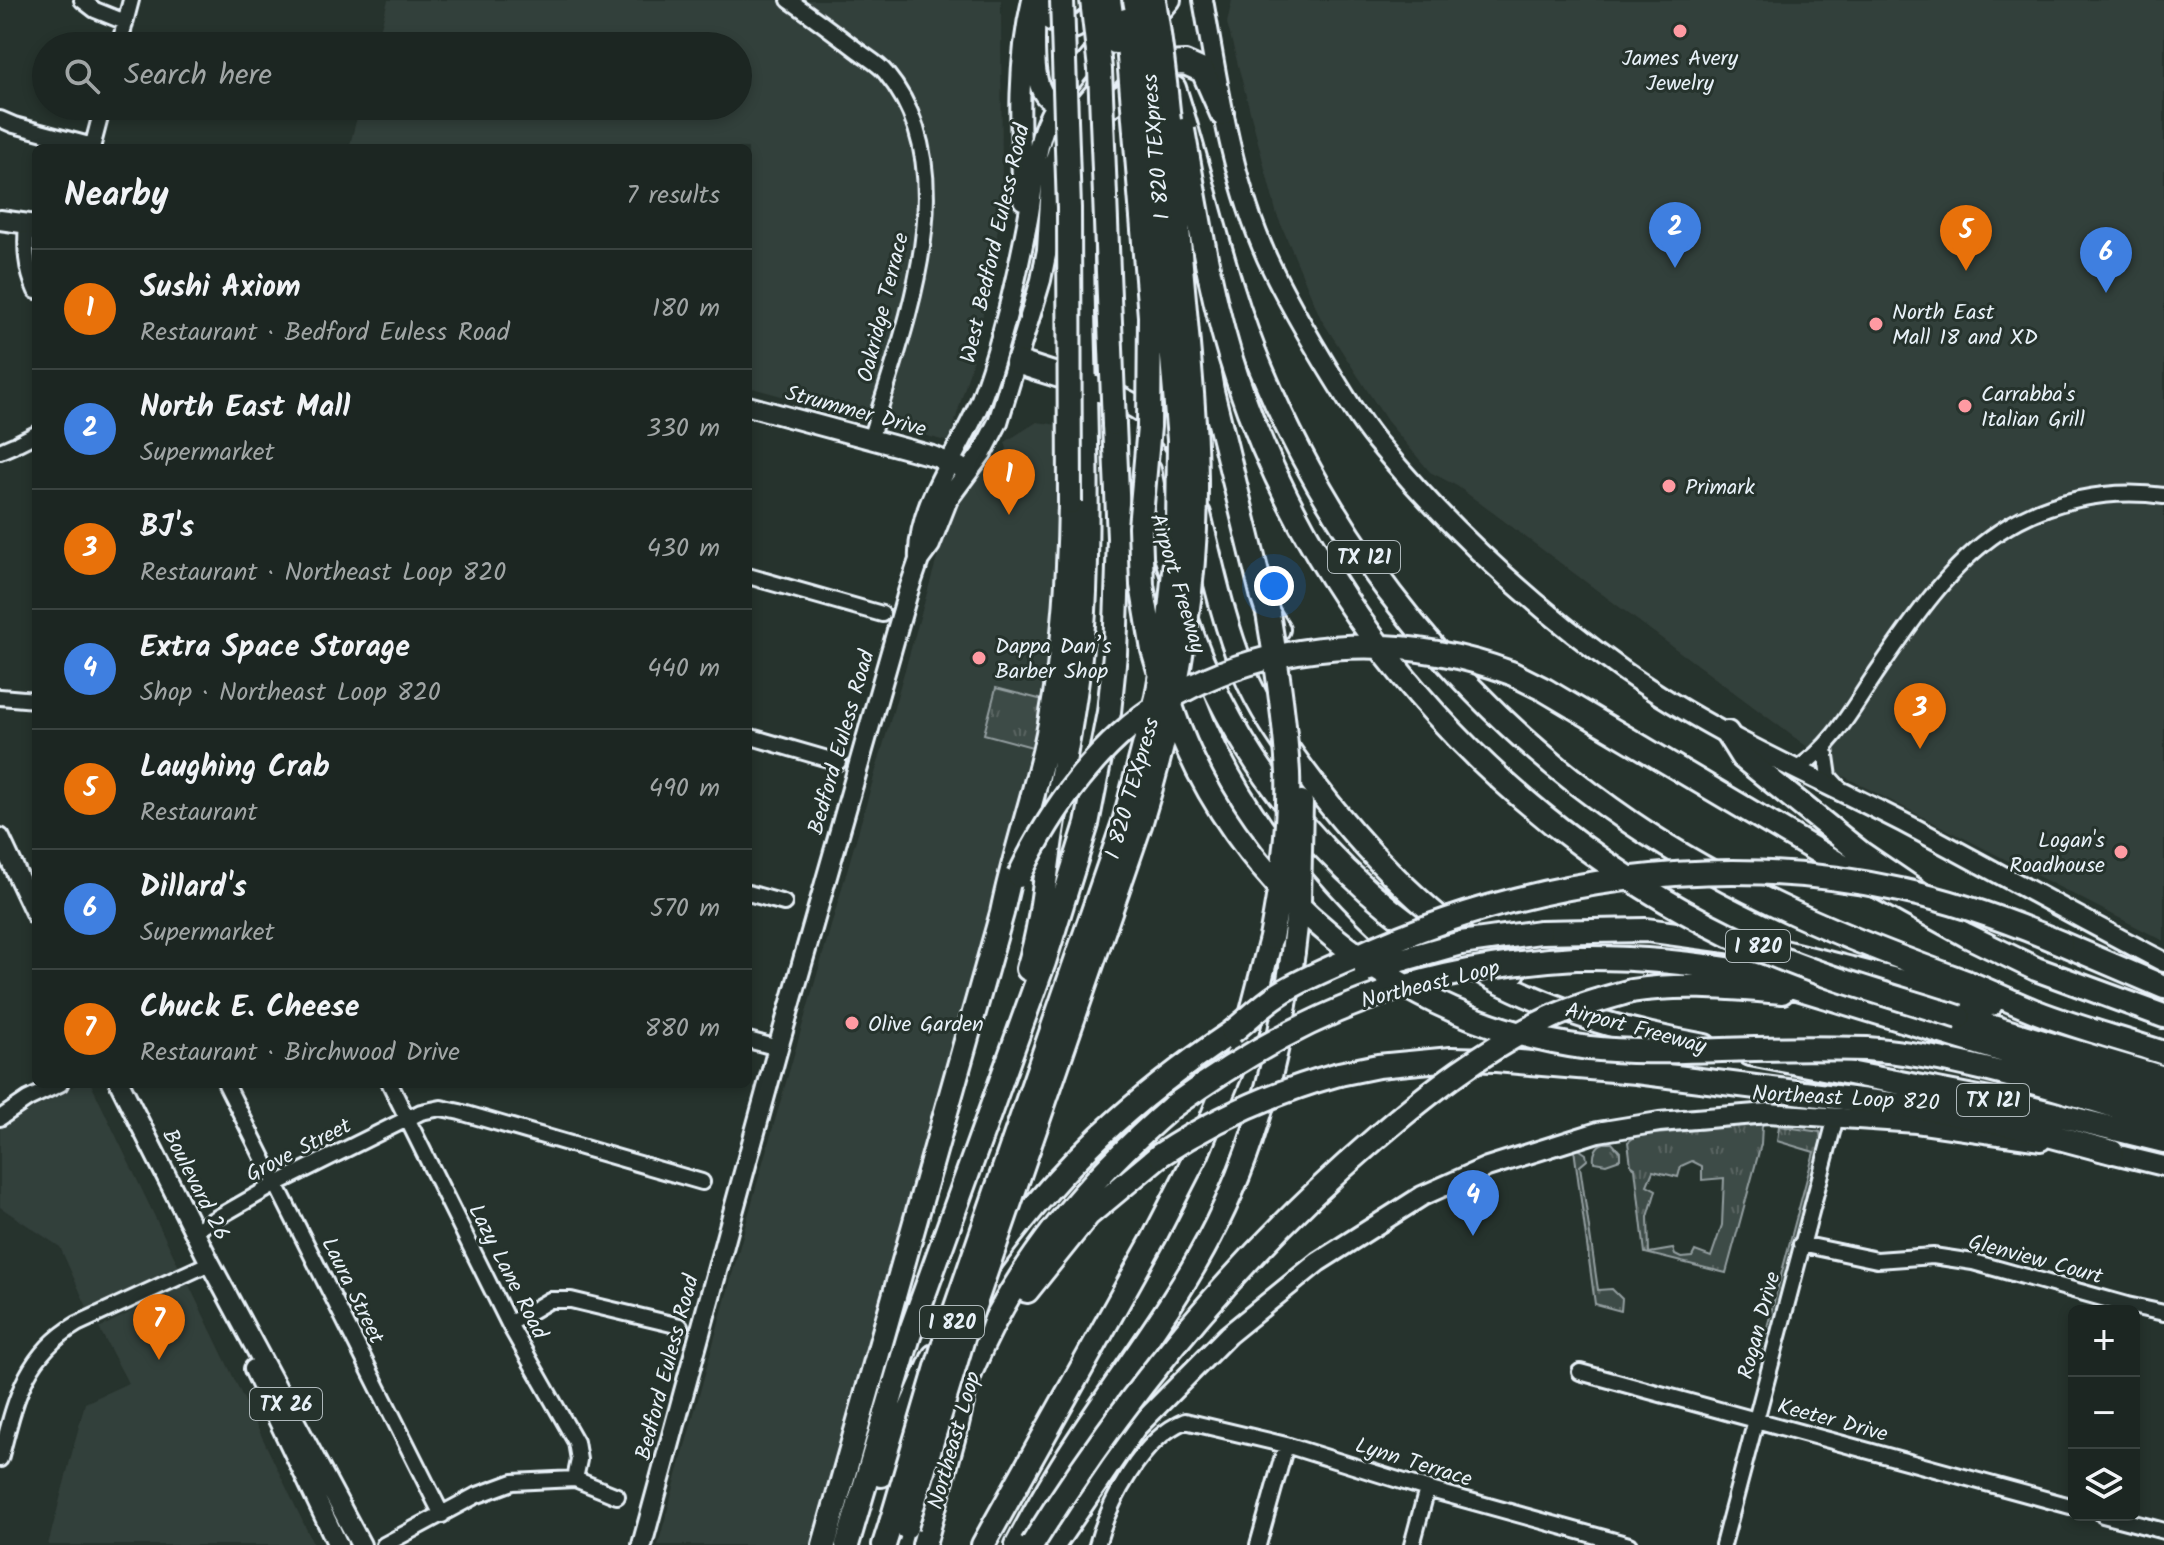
<!DOCTYPE html>
<meta charset="utf-8">
<style>
:root{--surface:#1c2622;--page:#29322f;--text:#f1f3f6;--muted:#a0a5a5;--line:#3a4340;--accent:#ff9aa2}
body{margin:0;font-family:Kalam,sans-serif;background:var(--page);color:var(--text)}
.controls{position:absolute;right:24px;bottom:24px;display:grid;overflow:hidden;border-radius:12px;box-shadow:0 4px 12px #0003}
.controls button{width:72px;height:72px;display:grid;place-items:center;padding:0;border:0;border-bottom:2px solid var(--line);background:var(--surface);color:var(--text);font:40px sans-serif}
.you{position:absolute;left:1274px;top:586px;width:28px;height:28px;margin:-20px;border:6px solid #fff;border-radius:50%;background:#1a73e8;box-shadow:0 0 0 12px #1a73e833}
.badge{display:grid;place-items:center;width:52px;height:52px;border-radius:50%;background:var(--accent);color:#fff;font-size:26px;font-weight:700}
.pin{position:absolute;translate:-50% -66px;filter:drop-shadow(0 2px 4px #0008)}
.pin::after{content:'';position:absolute;top:42px;width:28px;height:24px;background:inherit;clip-path:polygon(0 0,100% 0,50% 100%)}
.list{margin:0;padding:0;list-style:none}
h2{display:flex;justify-content:space-between;align-items:center;height:104px;margin:0;padding:0 32px;font-size:34px}
h2 small{font-size:26px;font-weight:400;color:var(--muted)}
.list li{display:grid;grid-template-columns:52px 1fr auto;gap:24px;align-items:center;box-sizing:border-box;height:120px;padding:0 32px;border-top:2px solid var(--line)}
.list b{display:block;font-size:30px;white-space:nowrap}
.list p{margin:0;font-size:26px;white-space:nowrap;color:var(--muted)}
.list em{font-size:26px;font-style:normal;color:var(--muted)}
.icon{flex:none;width:44px;height:44px;fill:none;stroke:currentColor;stroke-width:2;stroke-linecap:round;stroke-linejoin:round}
.map{position:relative;flex:none;width:2164px;height:1545px;overflow:hidden}
.search{position:absolute;background:var(--surface);box-shadow:0 4px 12px #0003;left:32px;top:32px;width:720px;height:88px;display:flex;align-items:center;gap:20px;box-sizing:border-box;padding:0 28px;border-radius:44px;color:var(--muted);font-size:30px}
.panel{position:absolute;background:var(--surface);box-shadow:0 4px 12px #0003;left:32px;top:144px;width:720px;height:944px;border-radius:12px}
.map>svg:first-child{display:block}
</style>
<div class="map">
<svg width="2164" height="1545" viewBox="0 0 2164 1545">
<defs>
<pattern id="grass-tufts" width="24" height="20" patternUnits="userSpaceOnUse" patternTransform="scale(2)"><rect width="24" height="20" fill="#3e4b47"/><path d="M3 7l-1-3M5 7V3M7 7l1-3M15 17l-1-3M17 17v-4M19 17l1-3" fill="none" stroke="#5a6562"/></pattern>
</defs>
<rect width="100%" height="100%" fill="#26332d"/>
<filter id="ink" filterUnits="userSpaceOnUse"><feTurbulence type="fractalNoise" baseFrequency=".0125" numOctaves="2"/><feDisplacementMap in="SourceGraphic" scale="16" xChannelSelector="R" yChannelSelector="G"/><feConvolveMatrix kernelMatrix="1 2 1 2 8 2 1 2 1" color-interpolation-filters="sRGB"/></filter>
<g filter="url(#ink)">
<path fill="#333f3a" d="M388 0H1001L1002 190 994 264 972 363 949 442 748 387V148H349L360 106H738V46H376Z
M1232 0H2164V941L1843 776 1806 746 1457 486 1430 472 1387 421 1321 319 1277 215 1227 23Z
M1037 422 1059 425 1061 555 1054 633 1043 700 996 688 984 734 1036 748 811 1545H658L763 1162 946 527 968 488 1007 449 1005 442Z
M77 1084H91L180 1269 90 1314 60 1247 0 1207V1127Z
M188 1283 314 1545H48L85 1403 128 1383 99 1328Z"/>
<path fill="url(#grass-tufts)" stroke="#939ea0" stroke-width="2" fill-rule="evenodd" d="M996 688 1043 700 1036 748 984 734Z
M1746 1125H1762L1761 1144 1726 1273 1645 1253 1635 1168 1631 1165 1628 1142 1636 1136ZM1692 1161 1702 1166V1180L1724 1178 1722 1225 1711 1257 1695 1251 1692 1257 1681 1258 1675 1255 1673 1249 1649 1253 1648 1217 1656 1190 1647 1185 1653 1171 1678 1177 1681 1166Z
M1779 1126 1820 1132 1822 1147 1766 1351 1761 1350 1814 1152 1777 1141Z
M1604 1143H1612L1620 1152V1159L1606 1164 1594 1162C1593 1154 1596 1145 1604 1143Z
M1577 1148 1586 1154 1587 1160 1580 1166 1598 1290 1612 1289 1622 1299 1621 1311 1595 1304 1574 1149Z"/>
<g fill="none" stroke-linecap="round" stroke-linejoin="round">
<defs>
<path id="minor" d="M82 0 95 10 125 22
M789 0C812 16 835 33 857 50 866 57 879 64 886 73 969 173 902 332 870 440
M119 46 131 0
M0 119 14 125 93 146
M92 148 103 106
M27 223C25 248 26 269 36 291
M18 443 36 434
M0 451 14 445
M748 576 882 614
M0 697 36 700
M748 736 838 762
M1825 749 1829 777 1839 788
M1797 769C1833 746 1852 709 1875 675 1909 625 1948 566 1999 532 2046 500 2109 488 2164 496
M748 893 784 903
M748 1040 778 1048
M226 1084 442 1515
M390 1084 509 1324 576 1442 579 1460 575 1479
M0 1118 28 1099 60 1084
M194 1231 276 1184 421 1112 441 1108 460 1112 702 1182
M1801 1244 1877 1260 1933 1256 1973 1262 2127 1305 2164 1313
M509 1324 550 1300H571L680 1326
M1580 1372 2074 1507
M0 1459C15 1403 23 1356 77 1324L210 1263
M2103 1515 2164 1531
M384 1545 475 1496 513 1482 575 1479 617 1496
M1097 1545C1109 1502 1142 1438 1185 1421L1286 1445 1427 1489 1629 1545
M1258 1545 1286 1445
M1412 1545 1427 1489
M1723 1545 1836 1117"/>
<path id="major" d="M1041 0 1046 18 1067 31 1076 28 1100 7
M1203 0C1219 88 1230 175 1267 258 1286 299 1309 338 1333 377 1348 401 1363 427 1382 448 1452 532 1537 609 1625 672 1713 734 1815 777 1910 826 1995 871 2079 918 2164 962
M1035 18C1036 38 1031 84 1047 98 1052 102 1059 105 1064 107
M1150 25 1171 0
M1023 200C1020 132 1016 67 1032 0
M0 220 36 225
M748 406 933 456 960 467
M919 560C916 505 960 452 980 402 1001 347 1017 277 1028 219 1034 188 1034 152 1046 123 1059 93 1082 68 1102 43
M0 838 36 915
M120 1084 210 1263 361 1545
M2098 1150 2164 1166
M254 1369 338 1545
M642 1545 778 1048 908 592 919 560 930 545 948 499 982 453 998 422 1041 280 1047 250 1052 168 1063 135 1078 112 1134 45
M1056 1545 1136 1428 1228 1335 1318 1262 1422 1196 1487 1167 1598 1132 1659 1122 1768 1113 1916 1123 2041 1141"/>
<path id="highway" d="M1174 88C1205 182 1223 280 1262 371 1338 553 1467 711 1630 822 1734 893 1852 941 1969 983 1992 992 2014 1003 2037 1012 2078 1028 2122 1039 2164 1053
M1189 255 1212 391 1263 598 1268 613 1278 629
M1017 362C1072 382 1156 397 1182 454
M1149 469 1166 556 1174 580
M1199 514C1212 567 1223 621 1244 672 1259 708 1281 740 1304 771 1362 850 1430 920 1514 972
M1186 617C1236 771 1350 900 1492 978 1557 1013 1632 1033 1705 1046
M1184 671C1218 784 1295 885 1382 963
M1511 673 1545 690 1849 870 1966 935 2036 969 2164 1016
M1727 733 1742 757 1861 853 1921 894
M1540 932 1646 930 1742 943
M2061 943 2164 987
M1784 952 1991 1004
M1576 958C1633 957 1688 962 1745 972L2164 1100
M1028 969C1042 924 1045 877 1052 832 1065 753 1082 673 1085 592 1091 443 1078 294 1083 145L1094 117 1166 64 1185 63 1203 71 1222 114
M1631 991C1682 983 1731 988 1782 992
M1959 1017 2164 1078
M1867 1049C1969 1057 2067 1093 2164 1121
M1750 1054 2026 1107 2164 1141
M1339 1074 1378 1066 1451 1059 1496 1060 1636 1072 1923 1108 2018 1127 2112 1152
M991 1262C1062 1164 1131 1100 1232 1032
M1027 1291 1088 1215 1160 1155
M881 1475 934 1356
M824 1545 1002 913C1013 858 1031 806 1044 752 1063 670 1069 586 1070 502
M847 1545 909 1336 1044 962 1087 824 1109 712 1115 654 1119 538 1114 424
M884 1545 891 1523
M924 1545C935 1506 945 1467 956 1428 961 1408 964 1387 972 1369 1016 1264 1087 1180 1173 1106
M983 1545 1154 1238 1197 1154 1246 1035 1271 938
M1017 1545C1035 1511 1054 1477 1075 1445 1122 1372 1177 1304 1216 1225 1259 1139 1281 1047 1293 952"/>
</defs>
<use href="#minor" stroke="#e8f1f8" stroke-width="20"/>
<use href="#major" stroke="#e8f1f8" stroke-width="24"/>
<use href="#highway" stroke="#e8f1f8" stroke-width="28"/>
<use href="#minor" stroke="#26332d" stroke-width="14"/>
<use href="#major" stroke="#26332d" stroke-width="18"/>
<use href="#highway" stroke="#26332d" stroke-width="22"/>
<defs>
<path id="highway-bridge" d="M1062 0 1069 208 1070 502
M1092 0 1100 69 1114 424
M1109 0 1115 42
M1126 20 1150 316 1149 427 1140 527 1142 585 1153 650 1159 670
M1183 130C1198 213 1210 298 1237 378 1320 627 1512 835 1750 945 1817 976 1889 995 1959 1017
M1268 613C1277 666 1285 719 1288 773 1290 828 1281 884 1271 938
M1171 706C1232 887 1400 1024 1589 1048 1634 1053 1678 1051 1722 1050 1771 1048 1819 1048 1867 1049
M1019 876C1052 807 1100 741 1165 701 1270 638 1398 631 1511 673
M1293 952 1299 901 1301 802
M1366 970 1461 943 1540 932
M1232 1032C1247 1020 1262 1005 1279 994 1302 979 1330 968 1355 957 1523 879 1719 850 1900 890 1956 902 2009 921 2061 943
M1173 1106C1301 1013 1416 967 1576 958
M1160 1155C1216 1118 1274 1092 1339 1074
M891 1523 947 1333 1124 822 1157 697 1167 639 1178 533 1179 440 1147 65 1135 0
M906 1527 963 1338 1140 825C1175 712 1197 597 1196 478 1195 407 1187 337 1181 266 1174 177 1168 88 1154 0
M1032 1545C1126 1393 1240 1255 1376 1138 1429 1092 1486 1048 1550 1018 1576 1006 1603 999 1631 991"/>
</defs>
<use href="#highway-bridge" stroke="#e8f1f8" stroke-width="28" stroke-linecap="butt"/>
<use href="#highway-bridge" stroke="#26332d" stroke-width="22"/>
</g>
</g>
<g fill="#ff9aa2" stroke="#26332d" stroke-width="3">
<circle cx="1680" cy="31" r="8"/>
<circle cx="1876" cy="324" r="8"/>
<circle cx="1965" cy="406" r="8"/>
<circle cx="1669" cy="486" r="8"/>
<circle cx="979" cy="658" r="8"/>
<circle cx="2121" cy="852" r="8"/>
<circle cx="852" cy="1023" r="8"/>
</g>
<g text-anchor="middle" stroke-width="6" stroke-linejoin="round" paint-order="stroke">
<g fill="#26332d" stroke="#aeb8bb" stroke-width="2">
<rect x="1328" y="541" width="72" height="32" rx="6"/>
<rect x="1726" y="930" width="64" height="32" rx="6"/>
<rect x="1957" y="1084" width="72" height="32" rx="6"/>
<rect x="920" y="1306" width="64" height="32" rx="6"/>
<rect x="250" y="1388" width="72" height="32" rx="6"/>
</g>
<g font-size="20" font-weight="bold" fill="#e8f1f8">
<text x="1364" y="564">TX 121</text>
<text x="1758" y="953">I 820</text>
<text x="1993" y="1107">TX 121</text>
<text x="952" y="1329">I 820</text>
<text x="286" y="1411">TX 26</text>
</g>
<g font-size="22" fill="#e8f1f8" stroke="#26332d" text-anchor="start">
<text x="1680" y="65" text-anchor="middle">James Avery<tspan x="1680" dy="25">Jewelry</tspan></text>
<text x="1892" y="319">North East<tspan x="1892" dy="25">Mall 18 and XD</tspan></text>
<text x="1981" y="401">Carrabba's<tspan x="1981" dy="25">Italian Grill</tspan></text>
<text x="1685" y="494">Primark</text>
<text x="995" y="653">Dappa Dan’s<tspan x="995" dy="25">Barber Shop</tspan></text>
<text x="2105" y="847" text-anchor="end">Logan's<tspan x="2105" dy="25">Roadhouse</tspan></text>
<text x="868" y="1031">Olive Garden</text>
</g>
<g font-size="22" fill="#e8f1f8" stroke="#26332d">
<text transform="translate(1155 147) rotate(-95)" y="8">I 820 TEXpress</text>
<text transform="translate(994 243) rotate(-77)" y="8">West Bedford Euless Road</text>
<text transform="translate(882 307) rotate(-76)" y="8">Oakridge Terrace</text>
<text transform="translate(856 410) rotate(15)" y="8">Strummer Drive</text>
<text transform="translate(1179 583) rotate(73)" y="8">Airport Freeway</text>
<text transform="translate(840 742) rotate(-74)" y="8">Bedford Euless Road</text>
<text transform="translate(1131 788) rotate(-74)" y="8">I 820 TEXpress</text>
<text transform="translate(1430 983) rotate(-14)" y="8">Northeast Loop</text>
<text transform="translate(1636 1027) rotate(15)" y="8">Airport Freeway</text>
<text transform="translate(1846 1097) rotate(3)" y="8">Northeast Loop 820</text>
<text transform="translate(298 1149) rotate(-27)" y="8">Grove Street</text>
<text transform="translate(197 1184) rotate(63)" y="8">Boulevard 26</text>
<text transform="translate(2036 1258) rotate(15)" y="8">Glenview Court</text>
<text transform="translate(509 1271) rotate(63)" y="8">Lazy Lane Road</text>
<text transform="translate(354 1290) rotate(64)" y="8">Laura Street</text>
<text transform="translate(1758 1325) rotate(-75)" y="8">Rogan Drive</text>
<text transform="translate(666 1367) rotate(-75)" y="8">Bedford Euless Road</text>
<text transform="translate(1833 1419) rotate(15)" y="8">Keeter Drive</text>
<text transform="translate(953 1440) rotate(-74)" y="8">Northeast Loop</text>
<text transform="translate(1414 1461) rotate(17)" y="8">Lynn Terrace</text>
</g>
</g>
</svg>
<div class="controls">
<button>+</button>
<button>−</button>
<button><svg class="icon" aria-label="layers" viewBox="0 0 24 24"><path d="M12 4l9 5-9 5-9-5zM3 14l9 5 9-5"/></svg></button>
</div>
<div class="you"></div>
<div class="pin badge" style="left:1009px;top:515px;background:#e8710a">1</div>
<div class="pin badge" style="left:1675px;top:268px;background:#3f7fe0">2</div>
<div class="pin badge" style="left:1920px;top:749px;background:#e8710a">3</div>
<div class="pin badge" style="left:1473px;top:1236px;background:#3f7fe0">4</div>
<div class="pin badge" style="left:1966px;top:271px;background:#e8710a">5</div>
<div class="pin badge" style="left:2106px;top:293px;background:#3f7fe0">6</div>
<div class="pin badge" style="left:159px;top:1360px;background:#e8710a">7</div>
<div class="search"><svg class="icon" aria-label="search" viewBox="0 0 24 24"><circle cx="10" cy="10" r="6"/><path d="M15 15l6 6"/></svg>Search here</div>
<section class="panel">
<h2>Nearby<small>7 results</small></h2>
<ul class="list">
<li><span class="badge" style="background:#e8710a">1</span><div><b>Sushi Axiom</b><p>Restaurant · Bedford Euless Road</p></div><em>180 m</em></li>
<li><span class="badge" style="background:#3f7fe0">2</span><div><b>North East Mall</b><p>Supermarket</p></div><em>330 m</em></li>
<li><span class="badge" style="background:#e8710a">3</span><div><b>BJ's</b><p>Restaurant · Northeast Loop 820</p></div><em>430 m</em></li>
<li><span class="badge" style="background:#3f7fe0">4</span><div><b>Extra Space Storage</b><p>Shop · Northeast Loop 820</p></div><em>440 m</em></li>
<li><span class="badge" style="background:#e8710a">5</span><div><b>Laughing Crab</b><p>Restaurant</p></div><em>490 m</em></li>
<li><span class="badge" style="background:#3f7fe0">6</span><div><b>Dillard's</b><p>Supermarket</p></div><em>570 m</em></li>
<li><span class="badge" style="background:#e8710a">7</span><div><b>Chuck E. Cheese</b><p>Restaurant · Birchwood Drive</p></div><em>880 m</em></li>
</ul>
</section>
</div>
